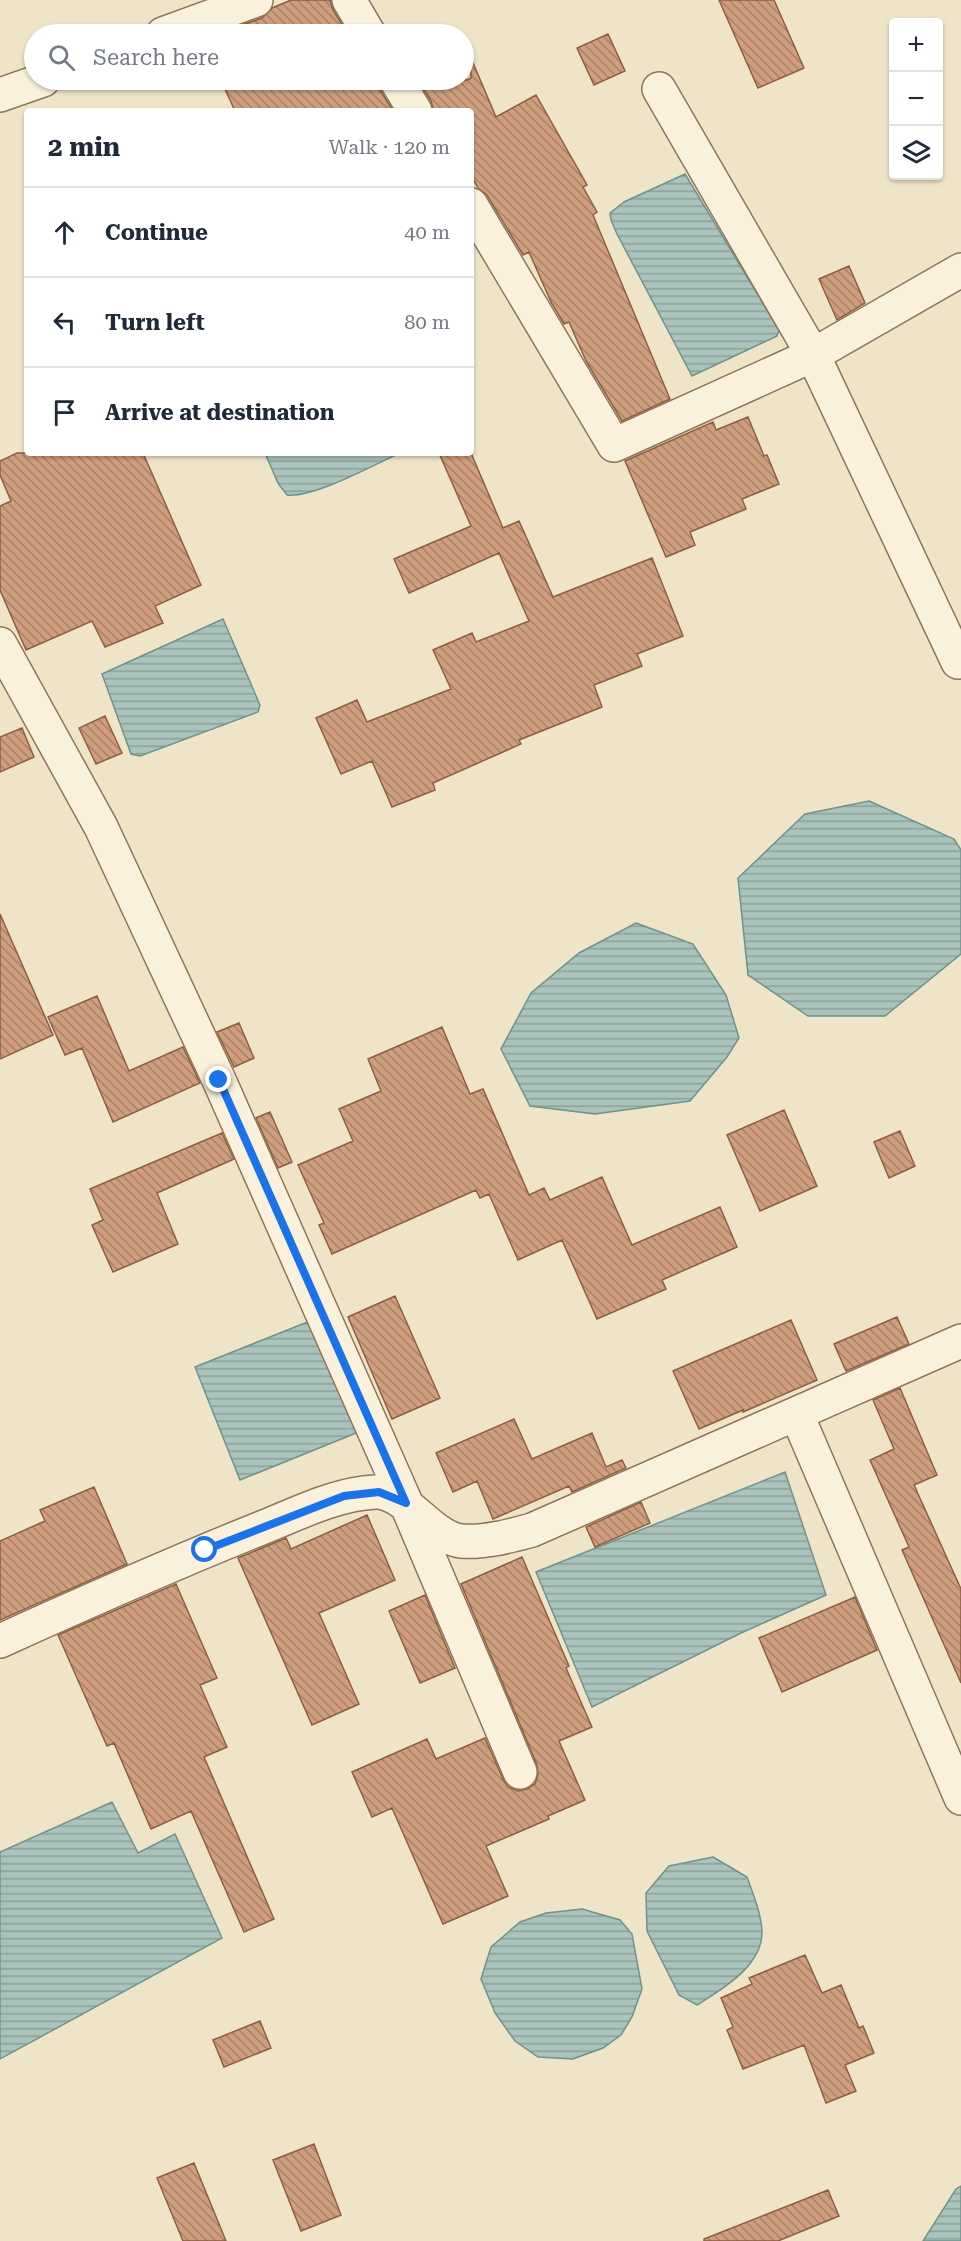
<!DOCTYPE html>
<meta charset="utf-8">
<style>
:root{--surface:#fff;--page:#f6f6f7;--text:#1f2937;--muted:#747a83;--line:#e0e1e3}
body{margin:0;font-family:"Roboto Serif",serif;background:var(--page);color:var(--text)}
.controls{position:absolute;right:18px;top:18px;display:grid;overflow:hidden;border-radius:6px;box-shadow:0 2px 4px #0004}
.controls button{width:54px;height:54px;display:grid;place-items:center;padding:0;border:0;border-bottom:2px solid var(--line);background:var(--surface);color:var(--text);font:30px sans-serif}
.stop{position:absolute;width:18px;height:18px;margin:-14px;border:4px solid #1a73e8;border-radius:50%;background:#fff}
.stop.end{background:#1a73e8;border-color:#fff;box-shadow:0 2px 6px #0008}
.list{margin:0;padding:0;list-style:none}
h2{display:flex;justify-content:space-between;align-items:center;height:78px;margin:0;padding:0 24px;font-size:26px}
h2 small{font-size:20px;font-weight:400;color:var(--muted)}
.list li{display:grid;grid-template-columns:39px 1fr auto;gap:18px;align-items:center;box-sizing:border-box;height:90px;padding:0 24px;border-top:2px solid var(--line)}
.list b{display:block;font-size:22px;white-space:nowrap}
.list em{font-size:20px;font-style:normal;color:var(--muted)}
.icon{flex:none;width:33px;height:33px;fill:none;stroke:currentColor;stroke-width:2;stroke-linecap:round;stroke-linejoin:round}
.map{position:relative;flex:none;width:961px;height:2241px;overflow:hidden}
.search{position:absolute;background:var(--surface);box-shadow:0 2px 4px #0004;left:24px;top:24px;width:450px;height:66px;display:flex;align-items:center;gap:15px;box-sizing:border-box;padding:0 21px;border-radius:33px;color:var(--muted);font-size:22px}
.panel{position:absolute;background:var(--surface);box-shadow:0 2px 4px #0004;left:24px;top:108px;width:450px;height:348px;border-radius:6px}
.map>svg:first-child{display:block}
</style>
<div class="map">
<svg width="961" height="2241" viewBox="0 0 961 2241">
<defs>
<pattern id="water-rules" width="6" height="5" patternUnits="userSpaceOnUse" patternTransform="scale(1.5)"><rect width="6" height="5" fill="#a9c4bc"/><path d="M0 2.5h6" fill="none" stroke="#8ba098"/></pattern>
<pattern id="building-back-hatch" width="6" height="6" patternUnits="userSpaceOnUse" patternTransform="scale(1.5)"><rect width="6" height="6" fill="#cf9f7d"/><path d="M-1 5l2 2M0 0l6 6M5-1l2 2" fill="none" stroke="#a98266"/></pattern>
</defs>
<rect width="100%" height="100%" fill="#f0e4c8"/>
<path fill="url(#water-rules)" stroke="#6f938a" stroke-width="1.5" d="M685 174 779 330 777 336 692 376 617 234 611 220 610 213 624 202Z
M265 453H400C373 465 314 498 287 495L278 483Z
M223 619 260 705 258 712 140 756 131 754 102 674Z
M869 801 954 839 961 850V954L885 1016H808L748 975 738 878 805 814Z
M636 923 693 944 726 995 739 1038 727 1057 690 1101 595 1114 530 1106 501 1049 531 993 579 953Z
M315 1319 361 1431 240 1480 195 1367Z
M785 1472 826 1595 741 1633 592 1707 536 1572Z
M112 1802 138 1853 175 1834 222 1938 0 2059V1852Z
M713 1857 747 1877C753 1894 761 1913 762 1931 763 1966 722 1989 697 2005L679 1995 647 1931 646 1893 669 1866Z
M582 1909 620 1920 632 1934 642 1989 632 2017 621 2035 603 2048 573 2059 538 2057 515 2041 495 2013 481 1979 491 1947 520 1922 546 1913Z
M961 2186V2241H923L956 2189Z"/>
<path fill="url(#building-back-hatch)" stroke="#8d5f41" stroke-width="1.5" d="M291 0H330L333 10 348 34H216L262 18 272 8Z
M719 0H774L804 68 758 88Z
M608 34 625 71 594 85 577 48Z
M471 58 496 117 536 95 587 185 583 187 597 212 593 215 670 399 622 421 586 361 569 322 564 324 551 302 529 252 523 255 487 195 478 188 471 175V111H434L431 101 418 80H467L471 78Z
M236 80H377L380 90 393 111H235L223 85Z
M849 266 865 303 837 320 819 279Z
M748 417 764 456 767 455 779 484 742 499 746 509 690 532 695 545 666 557 625 461 713 422 716 430Z
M17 453H143L201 585 155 606 163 623 105 647 92 621 26 650 0 590V506L11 501 0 475V461Z
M439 453H471L503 528 519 521 553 597 652 558 683 636 637 654 642 666 594 685 602 707 519 740 521 744 433 783 435 790 392 807 372 761 341 774 316 718 357 700 367 722 451 689 433 650 472 633 476 642 529 621 499 553 409 593 394 559 471 526Z
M105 716 122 753 96 764 79 728Z
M22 728 34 757 0 772V737Z
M0 914 53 1035 0 1059Z
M97 996 129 1071 183 1047 200 1083 113 1122 82 1048 65 1055 48 1017Z
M239 1023 254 1058 234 1067 217 1032Z
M442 1027 470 1094 483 1089 529 1195 544 1188 550 1200 602 1177 632 1245 720 1207 737 1247 662 1280 666 1289 597 1319 562 1240 518 1260 489 1194 480 1198 476 1190 332 1254 319 1225 324 1223 298 1165 353 1141 339 1109 381 1091 368 1059Z
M784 1110 817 1186 760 1211 727 1135Z
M270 1112 292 1162 278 1168 256 1118Z
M900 1131 915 1166 889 1178 874 1142Z
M222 1133 234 1159 157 1193 178 1244 113 1272 92 1225 103 1220 90 1189Z
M395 1296 440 1398 392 1419 348 1317Z
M897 1317 909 1344 846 1371 834 1344Z
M791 1320 817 1380 743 1412V1410L699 1429 673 1371Z
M900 1388 937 1475 914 1485 961 1589V1683L902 1550 909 1547 870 1460 894 1449 873 1400Z
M514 1419 532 1459 592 1433 606 1467 622 1460 626 1468 572 1492 569 1486 493 1519 477 1481 453 1492 436 1453Z
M94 1487 127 1564 0 1620V1541L45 1521 40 1510Z
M641 1502 650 1523 595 1547 586 1527Z
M367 1515 395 1580 319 1613 359 1704 312 1725 238 1558 286 1538 291 1549Z
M522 1557 569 1666 566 1668 592 1727 559 1741 585 1800 548 1816 549 1819 486 1846 508 1896 443 1924 392 1808 372 1817 352 1772 427 1739 436 1759 485 1738 503 1779 508 1787 518 1791 527 1789 535 1784 538 1775 537 1765 461 1584Z
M176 1584 217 1678 200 1685 227 1747 204 1757 274 1919 244 1932 191 1811 151 1829 114 1743 107 1746 58 1635Z
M425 1595 455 1668 420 1683 389 1611Z
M855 1597 877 1650 782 1692 759 1638Z
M805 1955 822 1993 841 1985 859 2028 863 2026 874 2053 845 2065 856 2091 826 2103 804 2045 743 2069 727 2030 733 2027 721 1998 752 1984 749 1978Z
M260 2021 271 2048 224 2067 213 2040Z
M314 2144 341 2215 301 2231 273 2160Z
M194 2163 226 2241H183L157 2178Z
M828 2190 839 2216 778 2241H704V2239Z"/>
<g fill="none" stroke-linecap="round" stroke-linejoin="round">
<defs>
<path id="minor" d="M349 0 369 34
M163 34 256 0
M396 80 415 111
M659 89 813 355 958 662
M0 95 43 80
M471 205 614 445 813 355 961 270
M0 644 101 827 219 1080 406 1503 520 1772
M797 1415 961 1798
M0 1641C86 1602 172 1564 259 1529 297 1514 335 1494 375 1492 406 1491 431 1538 461 1541 484 1543 510 1536 532 1530L961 1341"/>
</defs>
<use href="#minor" stroke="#8d765c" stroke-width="36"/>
<use href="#minor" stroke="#faf1dc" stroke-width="33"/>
</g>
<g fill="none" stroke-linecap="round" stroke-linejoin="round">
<path stroke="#1a73e8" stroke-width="8" d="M205 1550 344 1496 379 1492 406 1503 219 1080"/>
</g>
</svg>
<div class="controls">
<button>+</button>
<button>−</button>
<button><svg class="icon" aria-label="layers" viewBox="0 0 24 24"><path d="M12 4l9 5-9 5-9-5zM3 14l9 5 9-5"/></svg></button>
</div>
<div class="stop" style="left:205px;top:1550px"></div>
<div class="stop end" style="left:219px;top:1080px"></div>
<div class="search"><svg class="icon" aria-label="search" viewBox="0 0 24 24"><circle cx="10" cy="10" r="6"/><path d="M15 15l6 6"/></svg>Search here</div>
<section class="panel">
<h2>2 min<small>Walk · 120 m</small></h2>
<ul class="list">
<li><svg class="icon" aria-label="ahead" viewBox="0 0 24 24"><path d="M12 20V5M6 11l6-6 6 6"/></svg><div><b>Continue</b></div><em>40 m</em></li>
<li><svg class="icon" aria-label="left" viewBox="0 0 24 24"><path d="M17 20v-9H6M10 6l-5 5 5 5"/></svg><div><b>Turn left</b></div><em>80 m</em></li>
<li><svg class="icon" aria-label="arrive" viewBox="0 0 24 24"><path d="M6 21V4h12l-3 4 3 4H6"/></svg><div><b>Arrive at destination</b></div></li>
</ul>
</section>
</div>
